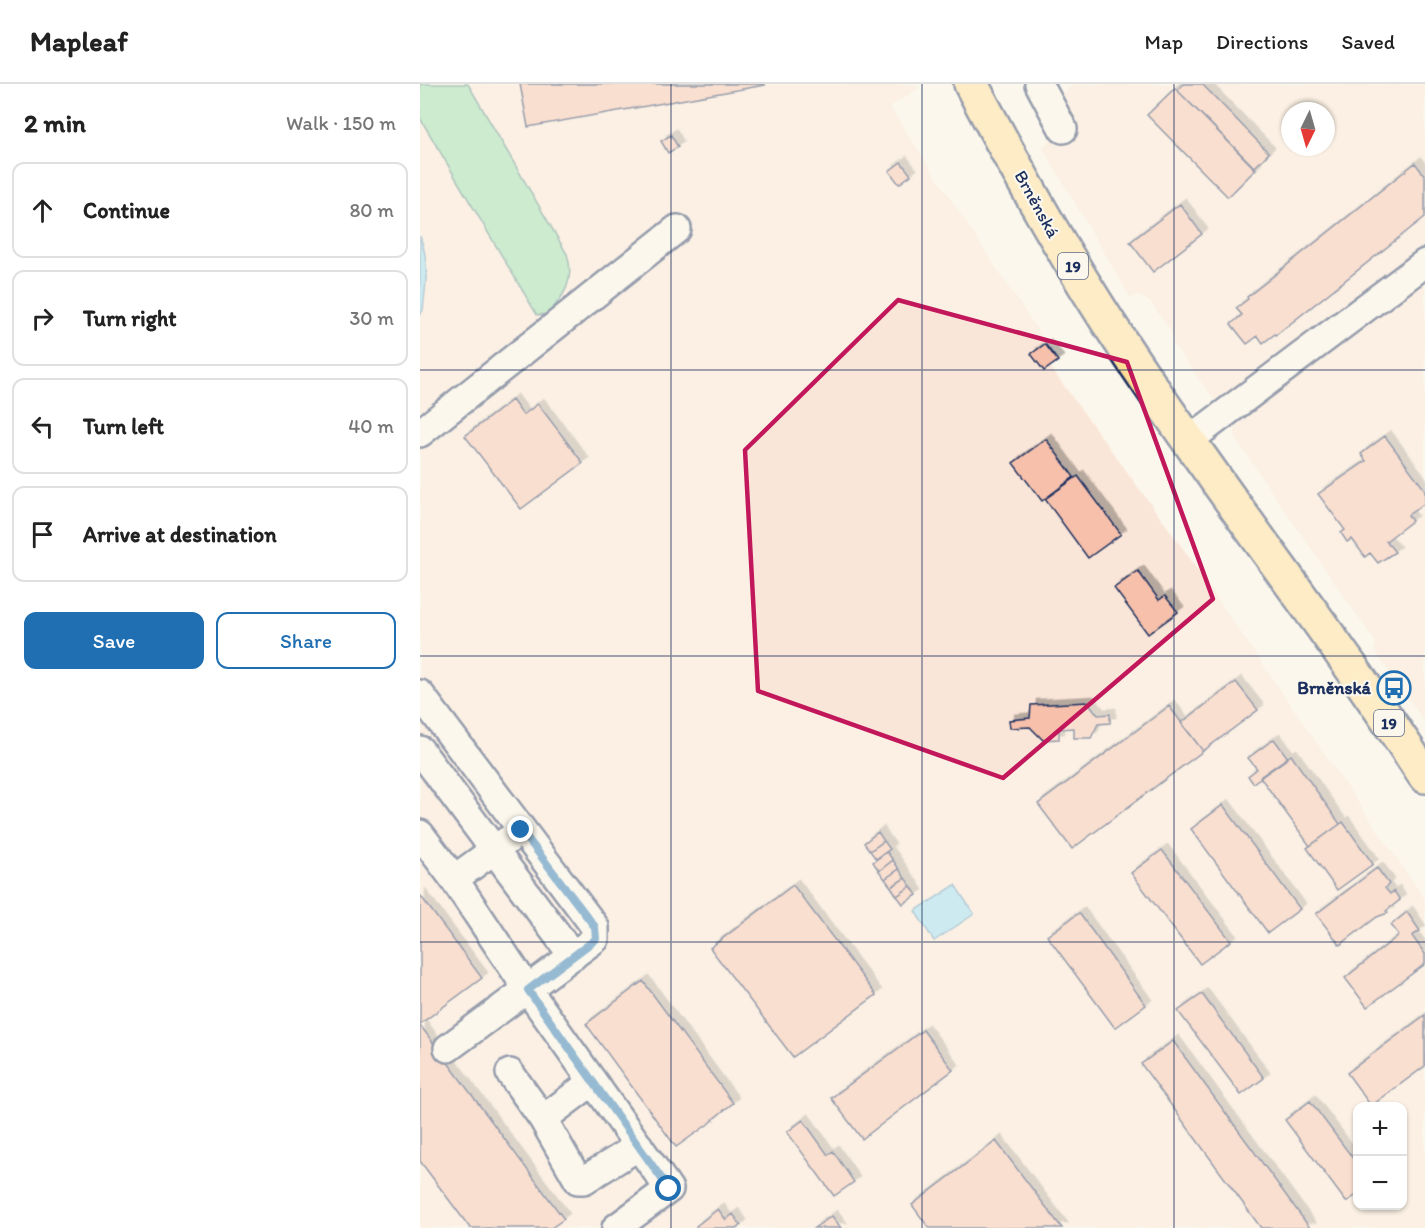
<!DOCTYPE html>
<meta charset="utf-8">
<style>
:root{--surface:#fff;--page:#f2f2f2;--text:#222;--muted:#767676;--line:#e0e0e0;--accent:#1f6fb2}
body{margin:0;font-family:Itim,sans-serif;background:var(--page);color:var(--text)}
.controls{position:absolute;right:18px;bottom:18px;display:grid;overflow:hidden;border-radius:12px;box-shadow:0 2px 4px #0004}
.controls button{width:54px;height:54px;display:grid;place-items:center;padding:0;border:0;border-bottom:2px solid var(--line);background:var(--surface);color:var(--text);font:30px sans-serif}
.compass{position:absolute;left:861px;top:18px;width:54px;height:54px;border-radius:50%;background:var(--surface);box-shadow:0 2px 4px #0004;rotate:185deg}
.stop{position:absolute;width:18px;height:18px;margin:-14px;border:4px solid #1f6fb2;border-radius:50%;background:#fff}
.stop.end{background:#1f6fb2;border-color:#fff;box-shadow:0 2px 6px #0008}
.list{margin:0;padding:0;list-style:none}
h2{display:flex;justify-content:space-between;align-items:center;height:78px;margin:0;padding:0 24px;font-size:26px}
h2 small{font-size:20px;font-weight:400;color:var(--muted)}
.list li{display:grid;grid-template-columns:39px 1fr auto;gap:18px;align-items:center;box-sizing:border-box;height:96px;margin:0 12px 12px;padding:0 12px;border:2px solid var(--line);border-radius:12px}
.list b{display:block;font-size:22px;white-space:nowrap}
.list em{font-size:20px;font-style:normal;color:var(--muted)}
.actions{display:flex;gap:12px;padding:18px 24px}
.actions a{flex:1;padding:14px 0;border:2px solid var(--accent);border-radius:12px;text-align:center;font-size:21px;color:var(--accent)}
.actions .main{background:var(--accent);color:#fff}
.icon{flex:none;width:33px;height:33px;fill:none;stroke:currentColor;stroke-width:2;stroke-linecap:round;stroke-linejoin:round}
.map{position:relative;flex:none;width:1005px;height:1144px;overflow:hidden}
header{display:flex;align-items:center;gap:36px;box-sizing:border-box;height:84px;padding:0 30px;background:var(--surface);border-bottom:2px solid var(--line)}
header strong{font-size:28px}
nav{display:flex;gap:33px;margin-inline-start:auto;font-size:21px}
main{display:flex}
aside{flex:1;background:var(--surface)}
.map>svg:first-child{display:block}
</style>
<header>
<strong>Mapleaf</strong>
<nav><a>Map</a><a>Directions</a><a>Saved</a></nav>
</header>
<main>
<aside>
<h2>2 min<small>Walk · 150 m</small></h2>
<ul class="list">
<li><svg class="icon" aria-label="ahead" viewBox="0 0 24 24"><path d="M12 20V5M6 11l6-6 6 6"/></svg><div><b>Continue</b></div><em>80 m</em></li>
<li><svg class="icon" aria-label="right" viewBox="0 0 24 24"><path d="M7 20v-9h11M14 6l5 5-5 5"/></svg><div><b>Turn right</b></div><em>30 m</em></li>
<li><svg class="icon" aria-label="left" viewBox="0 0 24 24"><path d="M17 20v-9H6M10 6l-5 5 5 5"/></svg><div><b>Turn left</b></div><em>40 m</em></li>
<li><svg class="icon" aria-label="arrive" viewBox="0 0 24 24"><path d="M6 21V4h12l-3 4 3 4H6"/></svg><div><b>Arrive at destination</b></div></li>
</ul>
<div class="actions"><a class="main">Save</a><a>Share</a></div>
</aside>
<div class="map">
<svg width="1005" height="1144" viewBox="0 0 1005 1144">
<defs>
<filter id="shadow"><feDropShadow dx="5.5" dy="-5.5" stdDeviation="0" flood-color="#0004"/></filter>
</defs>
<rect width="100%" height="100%" fill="#fbf7ec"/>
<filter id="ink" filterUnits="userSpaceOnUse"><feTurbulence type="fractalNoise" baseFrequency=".0167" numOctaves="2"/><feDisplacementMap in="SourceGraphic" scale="12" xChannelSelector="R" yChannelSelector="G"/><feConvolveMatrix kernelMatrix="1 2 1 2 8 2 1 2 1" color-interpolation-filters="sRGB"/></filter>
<g filter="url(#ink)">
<path fill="#fae6d8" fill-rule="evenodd" d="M48 0H495L499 4 470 23 638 277 630 283 757 456 1005 815V1144H0V34L118 231 128 230 143 214 149 177 147 170ZM938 1022H982V1122H938Z
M654 0H1005V639L954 566 956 559 816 356 814 343 753 260 751 247 730 218 717 211 711 215 622 63 643 45 636 15ZM870 27H906V63H870Z"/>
<path fill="#92dbab" stroke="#568584" stroke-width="1.5" d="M0 0H48L147 170C155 196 145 211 128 230L117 231 0 34Z"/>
<path fill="#94daf6" stroke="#6496b9" stroke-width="1.5" d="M0 152C10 181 6 196 3 226L0 231Z
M535 801 554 830 514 857 495 827Z"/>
<path fill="#f7c0ab" stroke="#1b2f5e" stroke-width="1.5" filter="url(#shadow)" d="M100 0H344L345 1 108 43Z
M763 0H782L849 69 834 84 757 6Z
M755 4 836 85 808 113 727 31Z
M251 51 258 63 248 69 241 57Z
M481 78 491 91 479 100 469 87Z
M995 79 1005 92V133L856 251 855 250 843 259 838 252 827 260 811 240 822 231 816 224 828 215 827 213Z
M760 120 782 150 733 188 710 158Z
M625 260 638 277 624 287 611 270Z
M92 316 103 331 118 320 163 379 101 425 45 352Z
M965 352 1005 406V419L988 431 992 437 966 457 975 468 958 479 950 469 945 473 932 455 927 458 921 449 925 446 898 410 946 377 941 370Z
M626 355 654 393 622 417 593 379Z
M658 392 701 450 668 474 625 415Z
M718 487 739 516 745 512 758 528 728 550 694 504Z
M816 598 838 626 783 667 761 639Z
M668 618 678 631 690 630V639L678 640 671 654H654V644L639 645V655L623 656 610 643 590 644 589 636 610 634 611 621Z
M749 622 783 667 652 765 618 720Z
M854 655 868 674 833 699 828 692 837 685 828 674Z
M871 671 920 740 890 762 840 693Z
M803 721 880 825 848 849 771 745Z
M923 738 953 780 917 806 887 764Z
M458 748 464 757 450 767 444 759Z
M464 757 470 765 456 775 450 767Z
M742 766 811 857 780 880 711 789Z
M467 768 473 776 459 787 453 778Z
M473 776 479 785 465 795 459 787Z
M957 784 969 800 965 804 970 810 974 807 980 816 966 827 968 829 957 833 920 861 896 830Z
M479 785 485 794 471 803 465 795Z
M485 794 491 802 477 812 471 803Z
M373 801 456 911 373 973 290 864Z
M491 802 497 811 483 820 477 812Z
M0 811 62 894 0 940Z
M987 828 1000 847 992 852 1005 870V880L947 923 925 894 979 851 971 841Z
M659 829 726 921 695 944 627 852Z
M223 897 313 1019 293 1035 294 1036 256 1063 166 940Z
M782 910 844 994 821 1011 758 927Z
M1005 931V982L951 1022 927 989Z
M0 941 144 1135 131 1144H50L0 1077Z
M503 946 533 986 442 1055 411 1014Z
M753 957 890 1144H841L721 980Z
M890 1017 938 1081V1110L926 1118 865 1036Z
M383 1036 408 1071 413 1067 434 1098 414 1112 367 1048Z
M576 1057 642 1144H509L492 1121Z
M298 1125 306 1136 313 1130 321 1141 318 1144H277L276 1142Z
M412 1132 421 1144H394Z"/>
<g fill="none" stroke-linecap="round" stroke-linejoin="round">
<defs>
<path id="minor" d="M619 0 643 45
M0 349 257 145
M768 357 1005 179
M0 610 175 843V855L28 964
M0 666 153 872
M0 750 34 795 108 906 249 1105 196 1144
M34 795 88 756
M90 989 123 1035 158 1096H164L219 1062
M123 1035 172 998"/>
<path id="major" d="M551 0C598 88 646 175 701 258 798 406 909 544 1005 692"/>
</defs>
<use href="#minor" stroke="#1b2f5e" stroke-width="32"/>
<use href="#major" stroke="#1b2f5e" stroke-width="38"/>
<use href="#minor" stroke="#fbf7ec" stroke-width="27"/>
<use href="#major" stroke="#fedd96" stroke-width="33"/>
</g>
</g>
<g fill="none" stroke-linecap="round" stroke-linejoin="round" filter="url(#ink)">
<path stroke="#1f6fb2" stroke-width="8" d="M101 746 175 843 176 855 108 906 249 1105"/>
</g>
<path d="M0 0H1005V1144H0ZM478 216 707 278 793 515 583 694 338 607 325 366Z" fill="#fbf7ec" fill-opacity=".55" fill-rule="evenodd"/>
<path fill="none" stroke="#c2185b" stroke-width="4.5" stroke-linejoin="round" d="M478 216 707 278 793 515 583 694 338 607 325 366Z"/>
<path fill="none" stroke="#1b2f5e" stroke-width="1.5" stroke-opacity="0.55" d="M251 0V1144M502 0V1144M754 0V1144M0 286H1005M0 572H1005M0 858H1005"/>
<defs>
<symbol id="bus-ring" viewBox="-11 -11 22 22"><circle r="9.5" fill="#fbf7ec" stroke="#1f6fb2" stroke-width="1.5"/><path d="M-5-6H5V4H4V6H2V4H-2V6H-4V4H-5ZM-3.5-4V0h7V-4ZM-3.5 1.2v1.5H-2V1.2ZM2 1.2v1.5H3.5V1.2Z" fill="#1f6fb2"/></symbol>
</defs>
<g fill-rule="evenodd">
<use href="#bus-ring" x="955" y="585" width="38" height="38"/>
</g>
<g text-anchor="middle" stroke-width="4.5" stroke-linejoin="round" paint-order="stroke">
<g fill="#fbf7ec" stroke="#5e6b89" stroke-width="1.5">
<rect x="638" y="169" width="30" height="26" rx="4.5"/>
<rect x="954" y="626" width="30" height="26" rx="4.5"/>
</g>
<g font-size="16" font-weight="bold" fill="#1b2f5e">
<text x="653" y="188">19</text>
<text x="969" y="645">19</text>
</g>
<g font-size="18" fill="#1b2f5e" stroke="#fbf7ec">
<text transform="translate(617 120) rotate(61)" y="6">Brněnská</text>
</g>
<g font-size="18" font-weight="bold" fill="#1b2f5e" stroke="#fbf7ec" text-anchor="end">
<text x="951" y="610">Brněnská</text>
</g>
</g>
</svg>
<div class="controls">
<button>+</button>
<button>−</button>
</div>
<svg class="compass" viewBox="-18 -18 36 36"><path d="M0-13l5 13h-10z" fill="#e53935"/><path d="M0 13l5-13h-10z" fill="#767676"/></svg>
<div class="stop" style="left:249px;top:1105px"></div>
<div class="stop end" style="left:101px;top:746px"></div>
</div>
</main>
